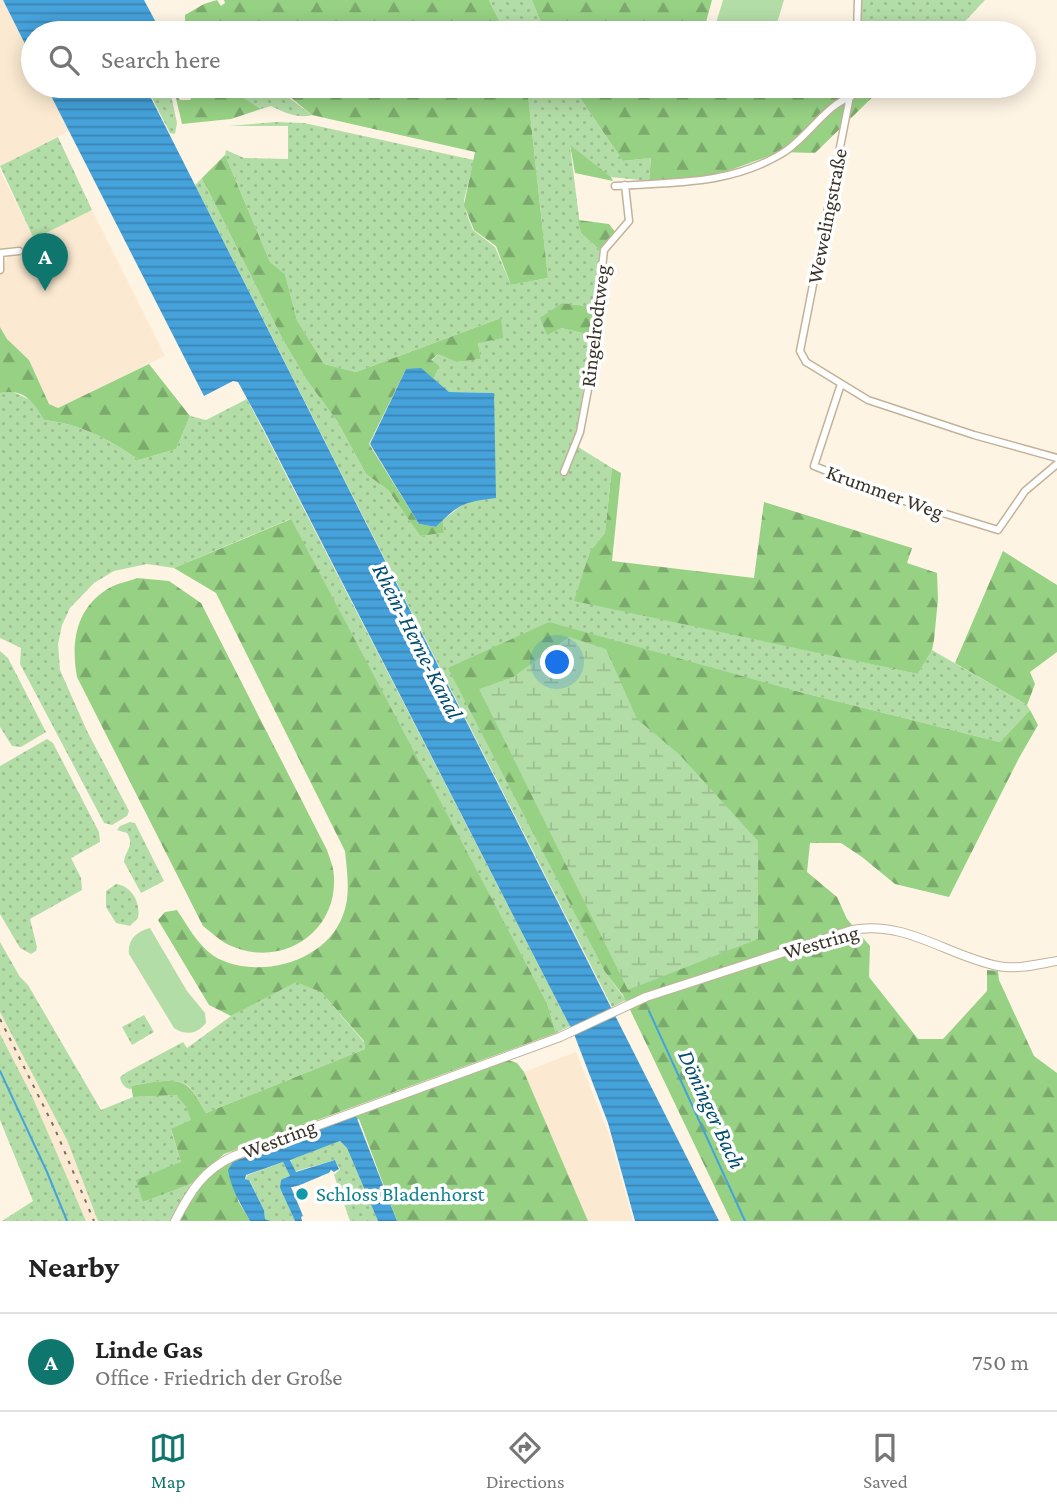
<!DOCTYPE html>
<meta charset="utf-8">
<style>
:root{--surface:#fff;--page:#f6f6f6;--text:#222;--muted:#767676;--line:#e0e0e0;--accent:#0f766e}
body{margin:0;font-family:"Crimson Pro",serif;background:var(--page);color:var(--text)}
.you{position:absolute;left:558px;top:663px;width:24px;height:24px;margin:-18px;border:5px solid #fff;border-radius:50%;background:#1a73e8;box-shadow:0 0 0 10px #1a73e833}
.badge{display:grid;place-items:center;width:46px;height:46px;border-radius:50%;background:var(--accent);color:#fff;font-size:23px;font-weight:700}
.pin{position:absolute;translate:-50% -58px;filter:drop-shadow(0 2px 4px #0008)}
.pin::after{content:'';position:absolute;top:37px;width:24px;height:21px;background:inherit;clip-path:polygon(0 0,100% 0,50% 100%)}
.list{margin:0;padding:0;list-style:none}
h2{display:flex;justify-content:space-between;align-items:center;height:91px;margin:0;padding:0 28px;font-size:30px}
h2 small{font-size:23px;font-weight:400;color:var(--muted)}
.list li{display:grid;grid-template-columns:46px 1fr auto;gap:21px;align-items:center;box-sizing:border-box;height:98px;padding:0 28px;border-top:2px solid var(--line)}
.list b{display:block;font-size:26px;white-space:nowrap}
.list p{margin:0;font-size:23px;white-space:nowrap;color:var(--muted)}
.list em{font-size:23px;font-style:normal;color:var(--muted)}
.icon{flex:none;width:38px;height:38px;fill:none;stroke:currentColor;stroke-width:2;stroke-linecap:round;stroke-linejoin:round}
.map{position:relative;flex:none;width:1057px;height:1221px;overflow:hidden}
.search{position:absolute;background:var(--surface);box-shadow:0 4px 18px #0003;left:21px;right:21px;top:21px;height:77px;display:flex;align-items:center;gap:18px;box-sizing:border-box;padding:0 24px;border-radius:38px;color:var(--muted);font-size:26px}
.sheet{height:189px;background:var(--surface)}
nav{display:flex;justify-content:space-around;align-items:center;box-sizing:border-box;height:98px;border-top:2px solid var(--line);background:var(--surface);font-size:19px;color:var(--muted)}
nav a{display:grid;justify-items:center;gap:4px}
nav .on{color:var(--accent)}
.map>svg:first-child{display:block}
</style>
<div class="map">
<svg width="1057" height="1221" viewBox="0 0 1057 1221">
<defs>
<pattern id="grass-dots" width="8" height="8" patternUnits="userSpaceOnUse" patternTransform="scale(1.75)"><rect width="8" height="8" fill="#b3dda7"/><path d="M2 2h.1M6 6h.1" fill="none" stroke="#9bbe90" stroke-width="1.8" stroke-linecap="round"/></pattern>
<pattern id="forest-firs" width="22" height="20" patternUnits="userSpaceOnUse" patternTransform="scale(1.75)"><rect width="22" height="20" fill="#96d184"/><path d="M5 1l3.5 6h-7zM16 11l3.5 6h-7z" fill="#7baa6c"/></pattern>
<pattern id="wetland-marsh" width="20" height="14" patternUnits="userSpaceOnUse" patternTransform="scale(1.75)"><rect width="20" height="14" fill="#b3dda7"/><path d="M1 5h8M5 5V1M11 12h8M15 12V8" fill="none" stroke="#9bbe90"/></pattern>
<pattern id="water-rules" width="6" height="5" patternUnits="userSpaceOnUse" patternTransform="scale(1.75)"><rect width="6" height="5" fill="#45a2db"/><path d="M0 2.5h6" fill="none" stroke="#3b85b2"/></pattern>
</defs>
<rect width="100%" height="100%" fill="#fef4e4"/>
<path fill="#fbead1" d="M0 0H3L33 60V86H46L69 131 0 166Z
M0 170 34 239 92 210 165 356 58 408 49 404 29 360 7 339 0 327V275L7 257 19 254 18 247 0 249Z
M0 1012 67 1140 98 1221H86L32 1096 0 1034Z
M576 1052 609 1134 633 1221H588L524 1072Z"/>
<path fill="url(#grass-dots)" d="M489 0H532L545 33H505Z
M855 0H985L954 33H852Z
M155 86H169L177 123 175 134 170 133 148 90 153 91Z
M235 86C279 86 278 90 312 115 298 119 283 112 271 106L261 109 241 96Z
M527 86H572L623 161 651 158 649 181 611 177 570 146 581 233 601 251 594 307 562 303 561 328 591 335 575 445 612 468 605 533 590 551 575 600 918 674 932 650 1027 705 1030 710 1000 742 792 690 449 667 605 972 626 1000 612 1007 195 185 202 178 283 340 306 379 337 421 366 474 388 490 420 536 444 533 443 520 466 502 494 393 449 392 433 379 431 361 438 354 456 362 481 359 478 343 501 318 356 372 324 364 297 320 285 274 270 262 225 155 226 150 244 158 288 159V126H229L276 122 304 123 474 160 464 200 466 212 473 230 495 247 511 285 548 278Z
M58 137 92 210 34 239 0 166Z
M11 391 35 402 44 420C81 424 109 439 139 460L176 449 190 416 206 420 247 399 570 1026 556 1033 547 1003 290 519 174 568 147 564 114 571 94 583 70 608 62 625 58 644 60 670 87 731 129 811 127 816 112 825 104 823 20 664 21 648 0 638V393Z
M0 651 8 658 46 732 21 747 12 746 0 727Z
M47 739 53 743 99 832 100 842 71 858 81 878 82 890 30 919 37 947 36 951 31 954 20 948 0 914V766Z
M130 822 135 823 164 881 141 893 124 862C125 850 135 846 127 833L117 830 120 826Z
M116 884C132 886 141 903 138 918L130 926 116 923 106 907V891Z
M0 942 20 977 28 985 101 1110 133 1097 176 1095 186 1107 192 1120 171 1130 181 1162 143 1202 191 1184 171 1221H98L67 1140 0 1012Z
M296 981 321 992 364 1042 365 1049 206 1113C200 1104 195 1091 187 1085 173 1076 146 1084 131 1086V1089C125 1089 121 1083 120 1077L127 1072 183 1042 187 1048 231 1016Z
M144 1015 154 1032 132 1045 122 1027Z
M0 1034 32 1096 86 1221H2L33 1201 0 1120Z
M340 1141 347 1148 378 1221H350L334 1175 340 1169 335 1160 293 1172 291 1159Z
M283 1162 290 1176 280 1188 295 1221H270L265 1219 264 1210 250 1181 245 1178 248 1175Z"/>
<path fill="url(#forest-firs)" d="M217 0 221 6 225 3 224 0H489L505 33H180L185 22V15L204 4Z
M532 0H712L703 33H545Z
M189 86H235L241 96 261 109 231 119 182 124 175 94 180 100H190L192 97Z
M262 86H527L548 278 511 285 496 246 474 230 464 205 475 152 312 115 289 96Z
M572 86H884L815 153 780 152 725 172 680 180 649 181 651 158 623 161Z
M570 145 611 177 613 181 575 173Z
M225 155 270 262 285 274 297 320 324 364 356 372 501 318 503 338 478 343 481 359 456 362 438 354 431 360 439 366 433 379 421 369H406L369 444 419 524 436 527 443 520 444 533 420 536 388 490 366 474 337 421 306 379 283 340 202 178Z
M578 220 609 224 616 233 601 251 581 233Z
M562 303 594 307 591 335 561 328 547 335 540 318Z
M0 327 7 339 29 360 49 404 58 408 149 364 190 416 176 449 139 460C109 439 81 424 44 420 34 401 23 388 0 393Z
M612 468 621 473 612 561 754 578 764 502 912 548 907 563 937 573 938 599 934 640 932 650 918 674 574 601 590 551 605 533Z
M291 519 547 1003 556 1033 224 1154 191 1184 143 1202 136 1180 181 1162 171 1129 191 1120 186 1107 176 1095 133 1097 131 1086C146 1084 173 1076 186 1085 195 1091 200 1104 206 1113L365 1049 364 1041 321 992 296 982 231 1016 209 1005 158 920 165 912 177 910C189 928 200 949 219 959 261 979 326 962 343 915 351 895 347 872 345 851L216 593 174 568Z
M1003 551 1057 585V652L1030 672 1035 684 1027 705 955 663Z
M137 578 169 581 201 603 327 850C330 859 334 868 334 877 337 934 280 969 229 945 220 941 211 932 203 926L77 677C71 644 75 610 106 590 114 584 127 582 137 578Z
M549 622 792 690 1000 742 1030 710 1038 725 1019 758 949 897 895 884 862 857 841 843H810L807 872 837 897 847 919 870 946 869 977 918 1039H943L987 991V970L998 971 999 980 1034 1056 1057 1073V1221H731L623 995 605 972 448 668Z
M508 1060 517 1063 524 1072 588 1221H397L359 1119 233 1163 238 1201 250 1221H178L197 1186 225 1163Z"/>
<path fill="url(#wetland-marsh)" d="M569 637 606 649 637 719 679 754 758 841V939L628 990 479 689 513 677Z"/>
<path fill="#b3dda7" d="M723 0H784L774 33H713Z
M150 928 187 991 205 1013 206 1023C197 1034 186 1036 174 1028L129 954C127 940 137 931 150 928Z"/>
<path fill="url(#water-rules)" d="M3 0H144L161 32 33 33V60Z
M46 86H148L147 90 195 185 719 1221H635L608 1123 574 1034 263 428 238 382 233 381 204 396Z
M421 368 449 392 494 393 496 498C463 502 459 504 436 527L419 524 370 444 406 369Z
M356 1116 397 1221H378L347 1148 340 1141 290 1160 296 1172 335 1160 339 1169 334 1172 331 1170 329 1173C317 1177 299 1187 291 1187L303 1216 301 1217 302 1221H295L280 1188 281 1180 290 1176 283 1162 246 1175 245 1179 249 1180 264 1210 265 1219 270 1221H250C241 1205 231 1189 228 1170L233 1162Z"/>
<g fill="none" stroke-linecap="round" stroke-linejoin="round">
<path stroke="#45a2db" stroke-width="2" d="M649 1011 745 1221
M0 1071 47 1172 67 1221"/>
<defs>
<path id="minor" d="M857 33 858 0
M852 86 800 351 806 362 868 400 974 435 1057 458
M615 186C673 182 729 185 781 154 806 140 826 104 851 97
M0 253 19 251
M0 256V270
M841 384 814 466 904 501 998 530 1025 491 1057 464
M564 472 580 432 589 384 604 250 629 221 625 185"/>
<path id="major" d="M175 1221C190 1192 203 1170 234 1156L560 1037 646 997 852 930C907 920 947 956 998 966 1017 970 1038 964 1057 961"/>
</defs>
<use href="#minor" stroke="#c2b299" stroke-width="9"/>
<use href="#major" stroke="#c2b299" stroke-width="10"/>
<use href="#minor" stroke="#fff" stroke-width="6"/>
<use href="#major" stroke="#fff" stroke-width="8"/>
<path stroke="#777064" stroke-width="2" stroke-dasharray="3.5 7" stroke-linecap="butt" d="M0 1019 55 1129 94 1221"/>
</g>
<circle fill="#0f9aa8" stroke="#fff" stroke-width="2.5" cx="302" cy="1194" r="7"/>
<g text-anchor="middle" stroke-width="7" stroke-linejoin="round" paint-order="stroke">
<g font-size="21" fill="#383228" stroke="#fff">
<text transform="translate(827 216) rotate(-79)" y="7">Wewelingstraße</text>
<text transform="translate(595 326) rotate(-83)" y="7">Ringelrodtweg</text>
<text transform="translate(885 492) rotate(20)" y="7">Krummer Weg</text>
<text transform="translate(821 942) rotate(-16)" y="7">Westring</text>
<text transform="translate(279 1139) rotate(-21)" y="7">Westring</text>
</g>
<g font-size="21" fill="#0d838f" stroke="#fff" text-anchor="start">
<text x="316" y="1201">Schloss Bladenhorst</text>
</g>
<g font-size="23" font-style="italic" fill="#004c71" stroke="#fff">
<text transform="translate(418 641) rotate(63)" y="8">Rhein-Herne-Kanal</text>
<text transform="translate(712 1109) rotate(65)" y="8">Döninger Bach</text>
</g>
</g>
</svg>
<div class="you"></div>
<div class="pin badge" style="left:45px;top:291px">A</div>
<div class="search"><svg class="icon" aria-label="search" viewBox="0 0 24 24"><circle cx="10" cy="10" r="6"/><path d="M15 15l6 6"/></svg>Search here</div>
</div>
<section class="sheet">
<h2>Nearby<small></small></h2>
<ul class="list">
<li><span class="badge">A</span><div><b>Linde Gas</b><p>Office · Friedrich der Große</p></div><em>750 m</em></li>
</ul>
</section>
<nav>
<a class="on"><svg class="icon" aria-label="map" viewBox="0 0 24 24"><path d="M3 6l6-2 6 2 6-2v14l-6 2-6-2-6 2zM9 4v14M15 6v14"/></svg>Map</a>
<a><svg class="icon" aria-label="directions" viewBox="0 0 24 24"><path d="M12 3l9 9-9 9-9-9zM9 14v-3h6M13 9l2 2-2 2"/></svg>Directions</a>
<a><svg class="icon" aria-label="saved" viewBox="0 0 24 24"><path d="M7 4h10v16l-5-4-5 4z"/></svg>Saved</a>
</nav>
